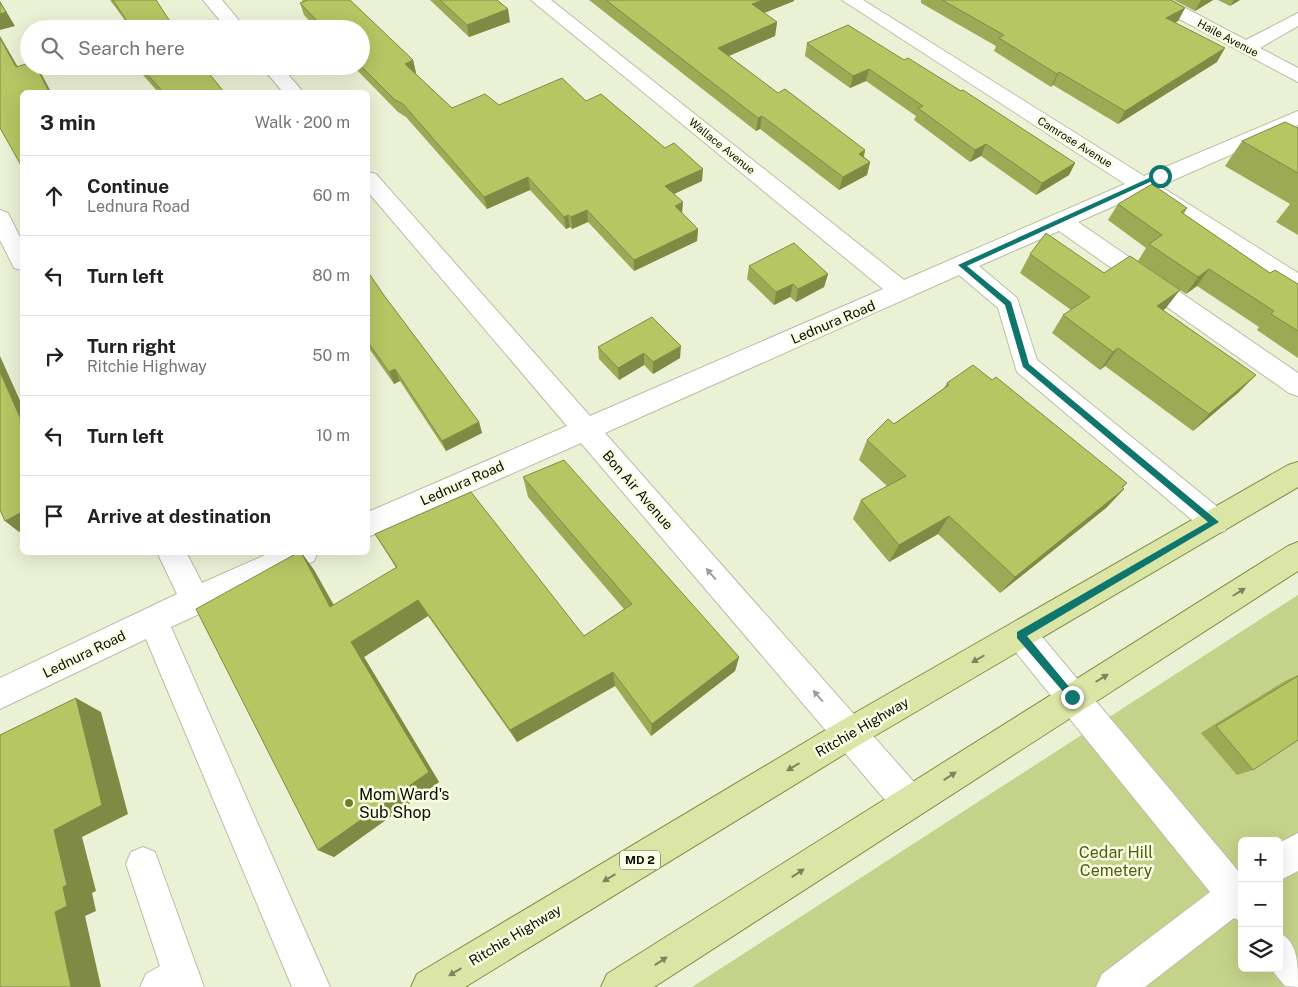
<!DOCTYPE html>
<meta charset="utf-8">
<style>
:root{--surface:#fff;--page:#f2f2f2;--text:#222;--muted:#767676;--line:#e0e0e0}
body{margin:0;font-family:"Public Sans",sans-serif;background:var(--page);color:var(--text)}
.controls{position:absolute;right:15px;bottom:15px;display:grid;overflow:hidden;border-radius:8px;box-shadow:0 5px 20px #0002}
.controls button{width:45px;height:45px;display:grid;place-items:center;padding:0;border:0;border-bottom:1px solid var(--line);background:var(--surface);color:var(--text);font:25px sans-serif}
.stop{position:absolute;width:15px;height:15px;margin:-11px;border:4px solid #0f766e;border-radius:50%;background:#fff}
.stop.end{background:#0f766e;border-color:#fff;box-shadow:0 1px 5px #0008}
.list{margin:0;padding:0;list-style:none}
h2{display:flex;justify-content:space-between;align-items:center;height:65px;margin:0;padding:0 20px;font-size:21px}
h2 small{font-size:16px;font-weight:400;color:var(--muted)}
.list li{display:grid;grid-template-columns:32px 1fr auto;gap:15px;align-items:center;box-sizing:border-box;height:80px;padding:0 20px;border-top:1px solid var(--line)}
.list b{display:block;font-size:19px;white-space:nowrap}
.list p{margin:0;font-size:16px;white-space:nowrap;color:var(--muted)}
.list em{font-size:16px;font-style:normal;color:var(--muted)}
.icon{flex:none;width:28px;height:28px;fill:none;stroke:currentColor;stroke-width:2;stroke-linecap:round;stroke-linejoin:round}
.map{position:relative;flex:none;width:1298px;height:987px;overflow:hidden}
.search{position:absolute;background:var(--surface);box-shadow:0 5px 20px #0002;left:20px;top:20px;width:350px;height:55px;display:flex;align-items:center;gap:12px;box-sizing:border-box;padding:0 18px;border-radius:28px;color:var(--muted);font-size:19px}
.panel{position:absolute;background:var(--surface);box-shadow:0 5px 20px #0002;left:20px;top:90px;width:350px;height:465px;border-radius:8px}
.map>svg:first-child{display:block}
</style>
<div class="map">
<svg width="1298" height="987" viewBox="0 0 1298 987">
<rect width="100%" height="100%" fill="#ebf1d5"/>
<path fill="#c4d28a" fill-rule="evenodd" d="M1298 595V987H692ZM1242 841H1279V968H1242Z"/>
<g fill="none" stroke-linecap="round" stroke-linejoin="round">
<defs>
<path id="minor" d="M203 0H222L246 29H227Z
M531 0H551L904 280 1125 184 842 0H863L1144 176 1298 111V125L1160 186 1298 273V292L1290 290 1141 194 1078 222 1298 373V396L1289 393 1059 231 979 266 1017 298 1037 360 1225 513 1229 522 1225 531 1215 534 1205 531 1017 372 998 308 959 275 605 433 921 790 926 802 921 814 909 819 897 814 581 443 368 537V512L567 426 368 192V172L376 174 590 416 883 289Z
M1148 0H1170L1246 40 1298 13V26L1260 48 1298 68V82L1151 4Z
M261 66H281L303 92H283Z
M0 210 8 213 22 241V270L14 268 0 240Z
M157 552H186L202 583 272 552H318L314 561 171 627 330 987H292L146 639 0 709V678L177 594Z
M1021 621 1032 625 1240 873 1242 872V922L1234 918 1145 987H1096L1102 974 1210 892 1010 645 1006 635 1010 625Z
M1298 833V871L1279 881V843Z
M143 847 155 852 204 987H140L146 974 160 966 126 864 131 852Z
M1279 932C1298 943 1298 961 1298 987L1285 986 1270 968H1279Z"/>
<path id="major" d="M1298 462V487L861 744 465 987H411L417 974 839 722 1288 465Z
M1298 542V571L654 987H601L607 974 1288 546Z"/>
</defs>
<use href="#minor" stroke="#b9bfa4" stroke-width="2"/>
<use href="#major" stroke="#838e47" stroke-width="2"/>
<use href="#minor" fill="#fff" fill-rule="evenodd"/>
<use href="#major" fill="#dbe5a6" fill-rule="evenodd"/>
</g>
<path fill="#9daa55" d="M110 0H156L175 29 130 27Z
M302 0H350L413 60 416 73H415L452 108 499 105 586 101 702 181 674 194 682 214 698 229 697 241 634 271 588 222 572 229 570 227 566 229 530 190 487 209 406 117 398 112 353 66H361V29H317L304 15 300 3 303 2Z
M430 0H497L510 22 469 37Z
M589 0H794V1L764 13 777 22 775 36 729 56 778 93 865 150 864 157 870 162 867 175 839 190 760 129 756 131Z
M921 0H1171L1185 8 1178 21 1175 23 1217 62 1118 124 1053 85 1051 87 994 51 996 46 921 3Z
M1174 0H1213L1195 11Z
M1218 0H1240L1230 6Z
M807 43 904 60 1075 163 1069 175 1036 195 981 156 970 162 914 120 916 116 866 81 850 88 805 56Z
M129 66H203L224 92H158L143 75Z
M1298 128V235L1276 222 1290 204 1225 166 1242 141Z
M1118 204 1187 208 1184 214 1270 273 1298 284V358L1257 330 1259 327 1197 286 1186 294 1138 261 1146 248 1108 220Z
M1030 254 1104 273 1166 308 1163 310 1239 392 1193 431 1105 366 1100 370 1052 333 1063 315 1071 310 1020 273Z
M749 266 828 274 824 287 796 302 790 297 774 305 747 279Z
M368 272 383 294 479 422 482 433 446 451 400 381 394 384 368 347Z
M598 347 680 358 653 374 644 365 619 380 599 359Z
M947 383 1124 489 1106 508 1000 593 938 534 889 562 853 519 861 500 887 486 859 460 867 440 894 424 944 388Z
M523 477 739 657 735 671 651 736 615 686 517 742 428 616 364 657 439 782 334 857 318 850 301 552 314 570 334 605 396 568 375 534 584 636 624 609 528 497Z
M1298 675 1253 770 1237 775 1201 733 1285 681Z"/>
<path fill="#7f8b45" d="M763 0H794V1L751 18 752 4Z
M1201 0H1213L1195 11Z
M1234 0H1240L1230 6Z
M0 1 15 26 0 30Z
M1185 8 1178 21 1160 31 1166 18Z
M508 9 510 22 469 37 467 25Z
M777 22 775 36 717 61 718 48Z
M0 36 26 81 16 67 0 38Z
M1225 48 1217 62 1118 124 1125 111Z
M413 60 416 73 408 76 405 64Z
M36 66H37L42 75 51 92H49Z
M869 69 866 81 850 88 853 76Z
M1059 72 1053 85 1051 87 1057 74Z
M762 116 760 129 756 131 758 118Z
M986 144 981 156 970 162 975 150Z
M865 150 862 163 859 154Z
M870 162 867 175 839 190 843 177Z
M1075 163 1069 175 1036 195 1042 183Z
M703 169 702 181 665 198V186Z
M528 177 530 190 487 209 484 197Z
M683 202 682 214 675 206Z
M587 210 588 222 572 229 571 217Z
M568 215 570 227 566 229 564 217Z
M698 229 697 241 634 271V260Z
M1209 269 1197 286 1186 294 1198 277Z
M828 274 824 287 796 302 798 289Z
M793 284 790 297 774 305 776 292Z
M1180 290 1166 308 1144 325 1157 306Z
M681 346 680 358 653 374V362Z
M1118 348 1105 366 1100 370 1113 352Z
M644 353V365L619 380 618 368Z
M0 356 22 405V422L0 372Z
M395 369 400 381 394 384 389 372Z
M1256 375 1239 392 1193 431 1209 414Z
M479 422 482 433 446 451 442 441Z
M1127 483 1111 500 1124 489 1106 508 1000 593 1015 577Z
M22 512V530L19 532 5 521Z
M949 516 938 534 889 562 899 545Z
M301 552 314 570 344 624 330 607Z
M418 600 428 616 364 657 439 782 334 857 318 850 351 642Z
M739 657 735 671 651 736 652 724Z
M613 672 615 686 517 742 510 730Z
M76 698 101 712 128 814 82 837 96 891 92 893 96 911 85 916 101 987H71L55 912 63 887 54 830Z"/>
<path fill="#b6c663" stroke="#7f8b45" d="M113 0H156L175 29H125L131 27Z
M308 0H350L413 60 405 64 452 108 485 94 499 105 562 78 586 101 601 94 665 148 674 143 703 169 665 186 683 202 675 206 698 229 634 260 587 210 571 217 568 215 564 217 528 177 484 197 403 104 395 100 361 66V29H328L326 26 323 27 300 3Z
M440 0H497L508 9 467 25Z
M606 0H763L752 4 777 22 718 48 778 93 785 89 865 150 859 154 870 162 843 177 762 116 758 118Z
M942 0H1171L1185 8 1166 18 1225 48 1125 111 1059 72 1057 74 999 38 1004 35Z
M0 2 6 12 0 14Z
M848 25 904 60 908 58 961 91 963 90 1075 163 1042 183 986 144 975 150 918 108 923 106 869 69 853 76 807 43Z
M0 38 16 67 29 63V66H36L49 92H22V167L0 128Z
M140 66H203L224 92H163Z
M1285 122 1298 128V173L1242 141Z
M1152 184 1187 208 1181 212 1270 273 1275 270 1298 284V331L1271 314 1274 311 1209 269 1198 277 1149 244 1162 235 1118 204Z
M1046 233 1104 273 1130 256 1180 290 1157 306 1256 375 1209 414 1118 348 1113 352 1063 315 1090 297 1030 254Z
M794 243 828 274 798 289 793 284 776 292 749 266Z
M368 272 383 294 479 422 442 441 395 369 389 372 368 342Z
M652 317 681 346 653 362 644 353 618 368 598 347Z
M973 365 992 380 996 377 1127 483 1122 487 1124 489 1015 577 949 516 899 545 861 500 906 476 867 440 888 419 894 424 949 385 947 383Z
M0 372 22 422V512L5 521 0 510Z
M564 460 739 657 652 724 613 672 510 730 418 600 351 642 429 772 318 850 196 609 299 552H301L330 607 397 567 375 534 471 492 584 636 632 604 523 477Z
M1298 676V740L1253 770 1216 726Z
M76 698 102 805 54 830 67 885 63 887 67 906 55 912 71 987H0V735Z"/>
<defs><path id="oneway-solid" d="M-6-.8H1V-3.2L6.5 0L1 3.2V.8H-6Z" transform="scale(1.25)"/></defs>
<g fill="#9e9e9b">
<use href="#oneway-solid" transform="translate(711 574) rotate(-131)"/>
<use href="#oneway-solid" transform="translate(818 696) rotate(-131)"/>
</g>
<g fill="#7e845e">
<use href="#oneway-solid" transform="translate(1239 592) rotate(-32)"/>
<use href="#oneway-solid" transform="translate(978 659) rotate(150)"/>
<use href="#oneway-solid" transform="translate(1102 678) rotate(-32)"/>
<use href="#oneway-solid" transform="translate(793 767) rotate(149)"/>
<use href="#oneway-solid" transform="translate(950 776) rotate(-33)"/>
<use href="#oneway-solid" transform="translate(798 873) rotate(-33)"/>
<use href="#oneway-solid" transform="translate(609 878) rotate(149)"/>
<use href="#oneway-solid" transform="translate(661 961) rotate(-33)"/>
<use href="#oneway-solid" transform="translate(455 972) rotate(149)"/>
</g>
<path fill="#0f766e" d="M1158 174 1163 176 967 266 1011 302 1029 364 1219 522 1027 636 1075 694V701L1072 702 1017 638V632L1208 522 1023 367 1005 305 958 265Z"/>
<circle fill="#707c29" stroke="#f8fee2" stroke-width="2" cx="349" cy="803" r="5"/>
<g text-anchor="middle" stroke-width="5" stroke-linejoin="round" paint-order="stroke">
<g font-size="11" fill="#0c0d05" stroke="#f8fee2">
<text transform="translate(1228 38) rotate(28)" y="4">Haile Avenue</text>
<text transform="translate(1075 142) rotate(32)" y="4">Camrose Avenue</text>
<text transform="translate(722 146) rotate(39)" y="4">Wallace Avenue</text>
</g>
<rect fill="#f8fee2" stroke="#535547" stroke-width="1" x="620" y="850.5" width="40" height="19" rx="4"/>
<g font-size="12" font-weight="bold" fill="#0c0d05">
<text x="640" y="864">MD 2</text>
</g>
<g font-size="14" fill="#0c0d05" stroke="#f8fee2">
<text transform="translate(833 322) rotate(-23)" y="5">Lednura Road</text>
<text transform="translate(462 483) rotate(-24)" y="5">Lednura Road</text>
<text transform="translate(638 490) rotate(49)" y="5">Bon Air Avenue</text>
<text transform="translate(84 654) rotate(-26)" y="5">Lednura Road</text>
<text transform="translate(862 727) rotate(-30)" y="5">Ritchie Highway</text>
<text transform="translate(515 935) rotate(-31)" y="5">Ritchie Highway</text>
</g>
<g font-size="16" fill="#0c0d05" stroke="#f8fee2" text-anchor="start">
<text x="359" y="800">Mom Ward's<tspan x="359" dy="18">Sub Shop</tspan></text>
</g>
<g font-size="16" fill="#535c14" stroke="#f8fee2">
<text x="1116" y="858">Cedar Hill<tspan x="1116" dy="18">Cemetery</tspan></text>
</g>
</g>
</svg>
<div class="controls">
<button>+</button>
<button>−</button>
<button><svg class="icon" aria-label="layers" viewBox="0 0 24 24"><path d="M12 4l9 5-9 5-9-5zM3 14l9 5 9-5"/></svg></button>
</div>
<div class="stop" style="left:1160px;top:176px"></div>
<div class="stop end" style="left:1072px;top:697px"></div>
<div class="search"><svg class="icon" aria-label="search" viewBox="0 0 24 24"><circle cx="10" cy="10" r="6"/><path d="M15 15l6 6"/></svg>Search here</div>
<section class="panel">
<h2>3 min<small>Walk · 200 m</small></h2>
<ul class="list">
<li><svg class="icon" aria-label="ahead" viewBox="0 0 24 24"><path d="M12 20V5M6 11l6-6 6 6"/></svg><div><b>Continue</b><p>Lednura Road</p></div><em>60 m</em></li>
<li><svg class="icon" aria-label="left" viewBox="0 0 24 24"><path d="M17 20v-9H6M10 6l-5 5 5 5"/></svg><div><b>Turn left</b></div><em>80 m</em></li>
<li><svg class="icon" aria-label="right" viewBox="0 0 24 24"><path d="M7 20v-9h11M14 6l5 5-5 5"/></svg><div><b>Turn right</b><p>Ritchie Highway</p></div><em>50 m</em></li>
<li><svg class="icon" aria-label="left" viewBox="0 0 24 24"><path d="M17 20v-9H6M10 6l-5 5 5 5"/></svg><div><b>Turn left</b></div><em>10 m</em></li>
<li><svg class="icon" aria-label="arrive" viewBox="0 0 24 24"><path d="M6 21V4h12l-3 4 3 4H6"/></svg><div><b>Arrive at destination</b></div></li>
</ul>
</section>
</div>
